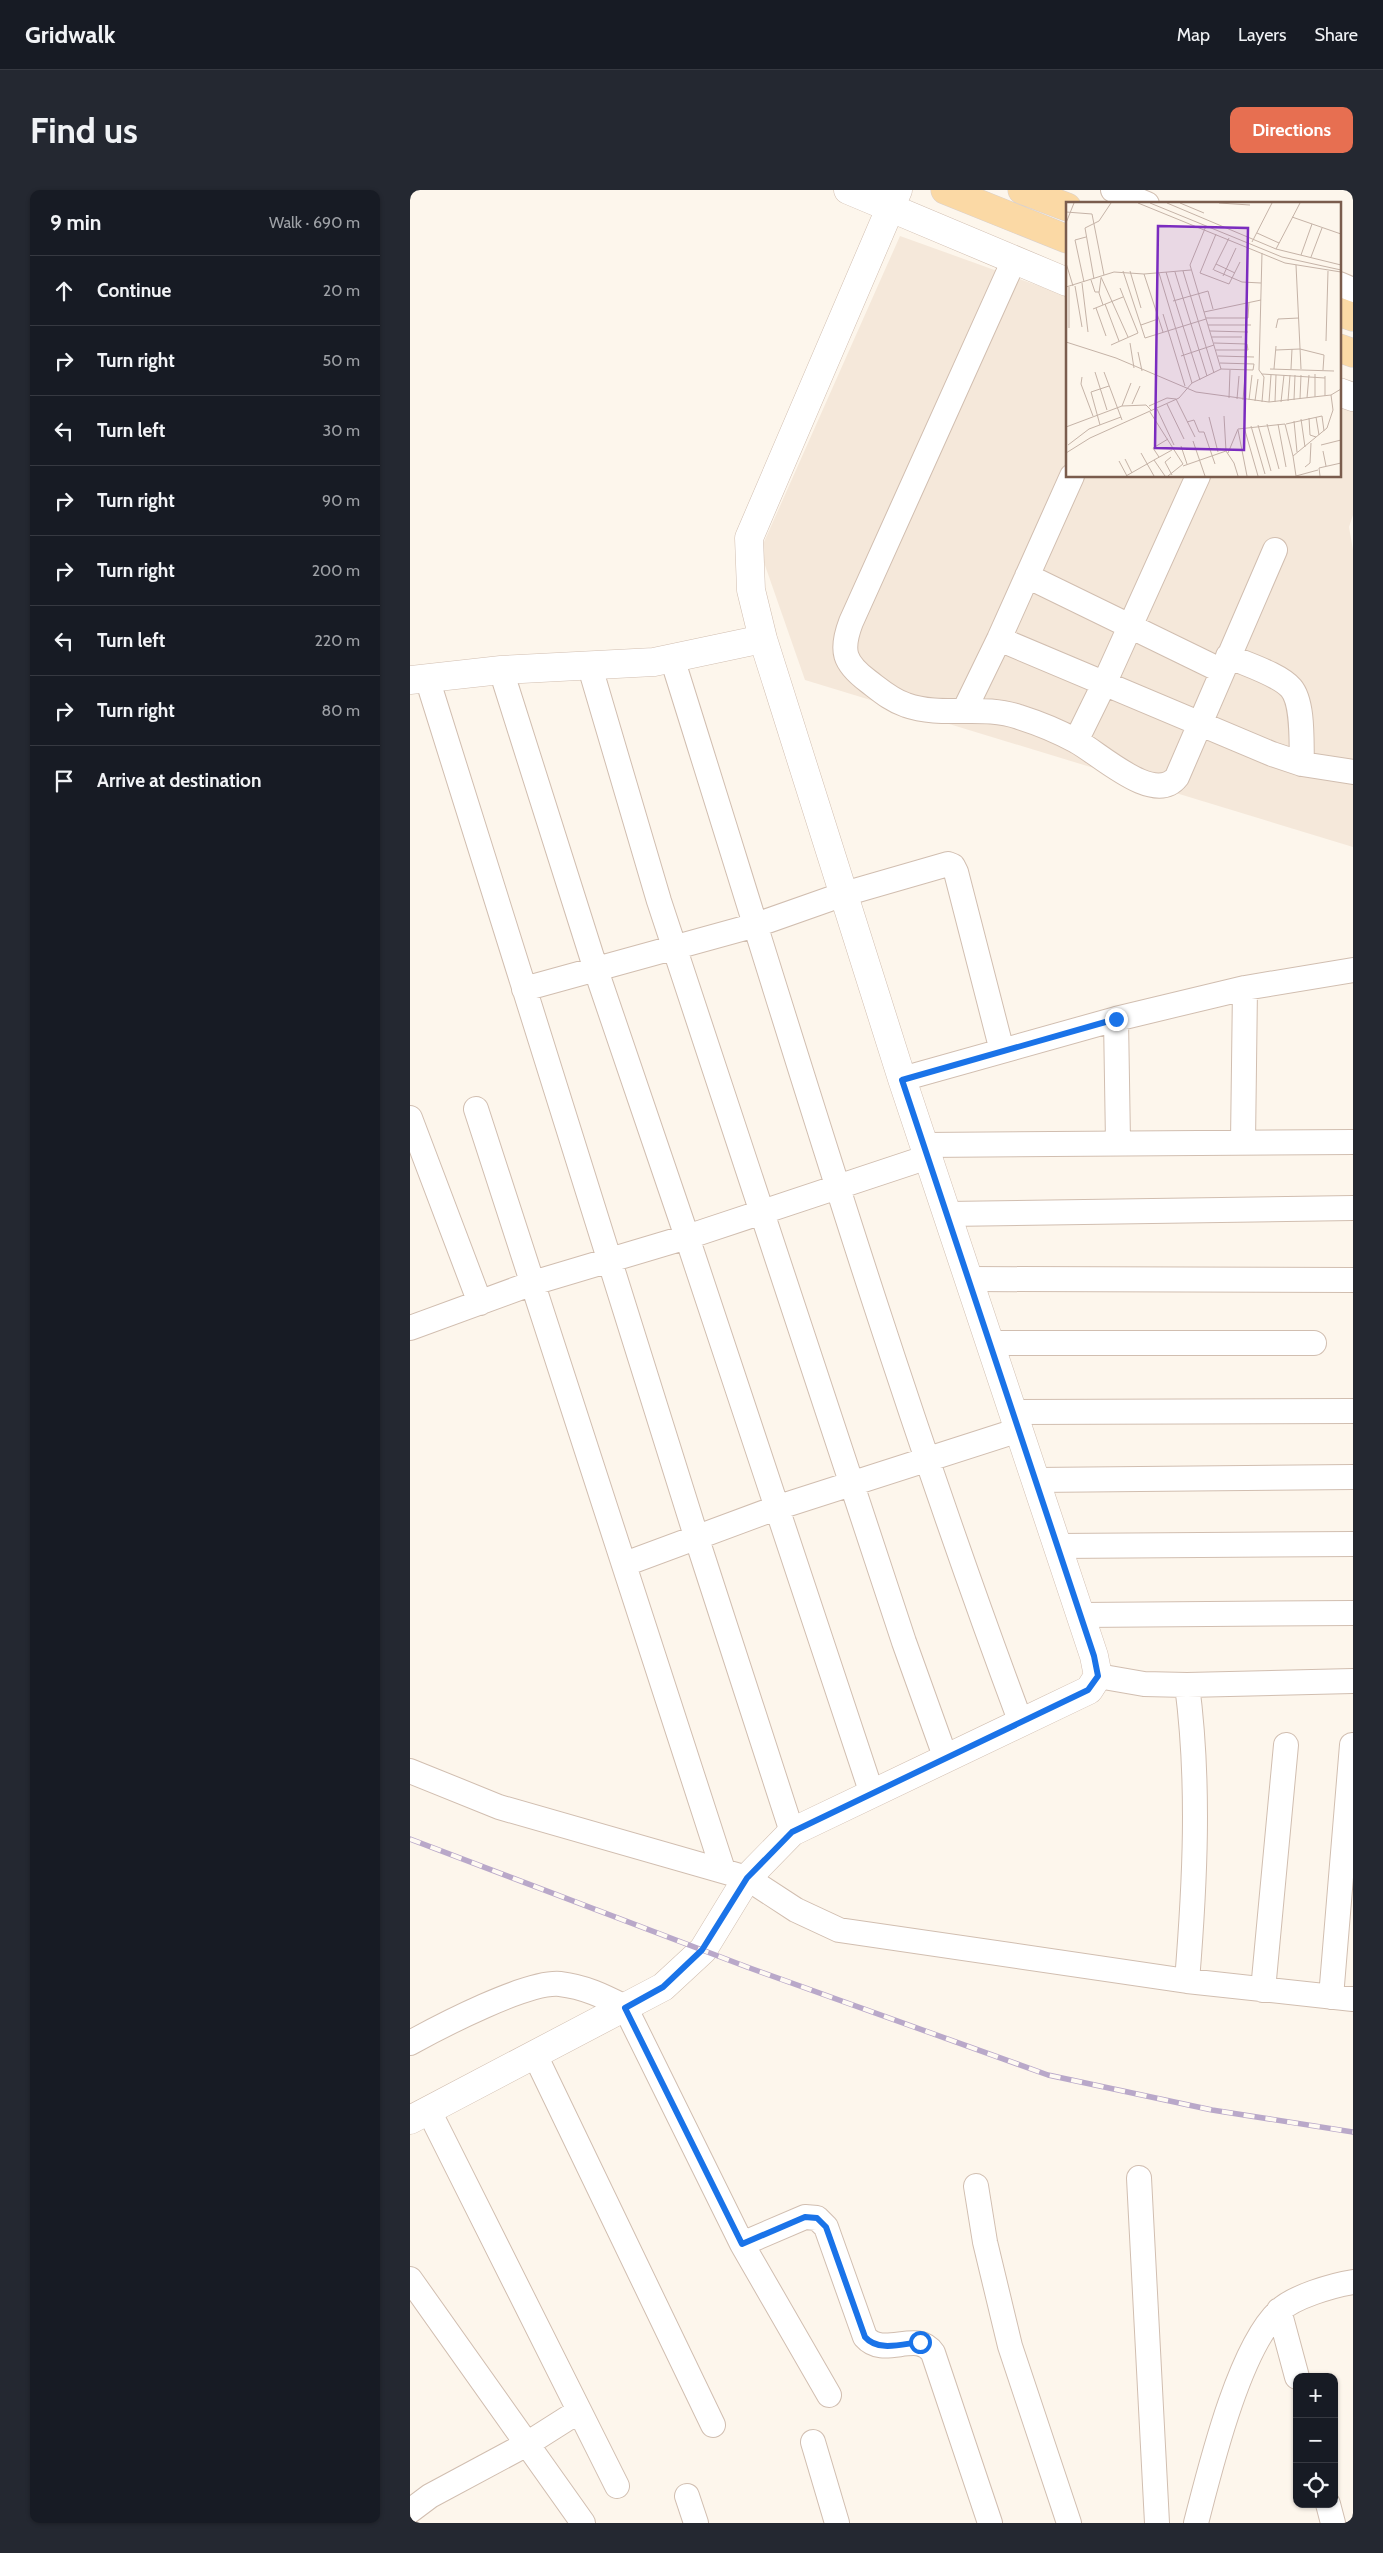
<!DOCTYPE html>
<meta charset="utf-8">
<style>
:root{--surface:#171b24;--page:#242831;--text:#f1f3f6;--muted:#9ea1a6;--line:#363941;--accent:#e76f51}
body{margin:0;font-family:Cabin,sans-serif;background:var(--page);color:var(--text)}
.controls{position:absolute;right:15px;bottom:15px;display:grid;overflow:hidden;border-radius:10px;box-shadow:0 1px 4px #0004}
.controls button{width:45px;height:45px;display:grid;place-items:center;padding:0;border:0;border-bottom:1px solid var(--line);background:var(--surface);color:var(--text);font:25px sans-serif}
.stop{position:absolute;width:15px;height:15px;margin:-11px;border:4px solid #1a73e8;border-radius:50%;background:#fff}
.stop.end{background:#1a73e8;border-color:#fff;box-shadow:0 1px 5px #0008}
.list{margin:0;padding:0;list-style:none}
h2{display:flex;justify-content:space-between;align-items:center;height:65px;margin:0;padding:0 20px;font-size:21px}
h2 small{font-size:16px;font-weight:400;color:var(--muted)}
.list li{display:grid;grid-template-columns:32px 1fr auto;gap:15px;align-items:center;box-sizing:border-box;height:70px;padding:0 20px;border-top:1px solid var(--line)}
.list b{display:block;font-size:19px;white-space:nowrap}
.list em{font-size:16px;font-style:normal;color:var(--muted)}
.icon{flex:none;width:28px;height:28px;fill:none;stroke:currentColor;stroke-width:2;stroke-linecap:round;stroke-linejoin:round}
.map{position:relative;flex:none;width:943px;height:2333px;overflow:hidden;border-radius:10px}
header{display:flex;align-items:center;gap:30px;box-sizing:border-box;height:70px;padding:0 25px;background:var(--surface);border-bottom:1px solid var(--line)}
header strong{font-size:24px}
nav{display:flex;gap:28px;margin-inline-start:auto;font-size:18px}
.intro{display:flex;align-items:center;justify-content:space-between;box-sizing:border-box;height:120px;padding:0 30px}
h1{margin:0;font-size:35px}
.button{padding:12px 22px;border-radius:10px;background:var(--accent);color:#fff;font-size:18px;font-weight:700}
main{display:flex;gap:30px;padding:0 30px}
aside{flex:1;background:var(--surface);border-radius:10px;box-shadow:0 1px 4px #0004}
.map>svg:first-child{display:block}
</style>
<header>
<strong>Gridwalk</strong>
<nav><a>Map</a><a>Layers</a><a>Share</a></nav>
</header>
<div class="intro"><h1>Find us</h1><a class="button">Directions</a></div>
<main>
<aside>
<h2>9 min<small>Walk · 690 m</small></h2>
<ul class="list">
<li><svg class="icon" aria-label="ahead" viewBox="0 0 24 24"><path d="M12 20V5M6 11l6-6 6 6"/></svg><div><b>Continue</b></div><em>20 m</em></li>
<li><svg class="icon" aria-label="right" viewBox="0 0 24 24"><path d="M7 20v-9h11M14 6l5 5-5 5"/></svg><div><b>Turn right</b></div><em>50 m</em></li>
<li><svg class="icon" aria-label="left" viewBox="0 0 24 24"><path d="M17 20v-9H6M10 6l-5 5 5 5"/></svg><div><b>Turn left</b></div><em>30 m</em></li>
<li><svg class="icon" aria-label="right" viewBox="0 0 24 24"><path d="M7 20v-9h11M14 6l5 5-5 5"/></svg><div><b>Turn right</b></div><em>90 m</em></li>
<li><svg class="icon" aria-label="right" viewBox="0 0 24 24"><path d="M7 20v-9h11M14 6l5 5-5 5"/></svg><div><b>Turn right</b></div><em>200 m</em></li>
<li><svg class="icon" aria-label="left" viewBox="0 0 24 24"><path d="M17 20v-9H6M10 6l-5 5 5 5"/></svg><div><b>Turn left</b></div><em>220 m</em></li>
<li><svg class="icon" aria-label="right" viewBox="0 0 24 24"><path d="M7 20v-9h11M14 6l5 5-5 5"/></svg><div><b>Turn right</b></div><em>80 m</em></li>
<li><svg class="icon" aria-label="arrive" viewBox="0 0 24 24"><path d="M6 21V4h12l-3 4 3 4H6"/></svg><div><b>Arrive at destination</b></div></li>
</ul>
</aside>
<div class="map">
<svg width="943" height="2333" viewBox="0 0 943 2333">
<rect width="100%" height="100%" fill="#fdf6ec"/>
<path fill="#f5e8da" d="M490 46 657 106V286H929V204L943 209V325L939 337 943 360V657L395 490 350 361Z"/>
<g fill="none" stroke-linecap="round" stroke-linejoin="round">
<defs>
<path id="minor" d="M703 0 737 14
M604 70 441 432C430 461 434 473 458 491 470 500 481 510 496 515 532 528 573 514 609 527 628 533 648 541 666 551 689 563 744 616 767 587L865 360
M929 94 943 100
M617 386 812 481
M589 449 862 564 892 574 943 582
M818 466C835 474 869 484 881 498 894 513 891 555 892 574
M262 468C374 824 480 1183 611 1533
M180 477 249 711 494 1452 536 1569
M91 480 186 780 277 1047 462 1604
M17 488 286 1346 382 1642
M554 521 589 449 662 286
M666 551 694 494 788 286
M114 799 346 735 434 704 538 674 543 676 546 682 592 861
M706 829 708 952
M492 889 706 829 835 798 943 780
M66 919 313 1680
M0 928 70 1113
M833 952 835 798
M514 955 943 952
M537 1024 943 1018
M559 1089 943 1090
M0 1138 123 1093 277 1047 518 967
M580 1153H904
M603 1222 943 1221
M625 1290 943 1287
M647 1356 943 1354
M215 1374 366 1318 609 1240
M670 1425 943 1423
M688 1486 734 1494 777 1495 943 1491
M0 1581 89 1617 337 1688 386 1720 429 1740 777 1791 943 1809
M777 1791C785 1693 790 1593 777 1495
M853 1800 876 1555
M921 1807 942 1555
M0 1853C31 1836 117 1791 150 1794 175 1797 193 1806 215 1817L332 2054 419 2205
M125 1865 303 2235
M19 1921 207 2296
M729 1988 747 2333
M566 1996 575 2052 600 2156 659 2333
M332 2054 395 2027 407 2028 416 2037 455 2147C474 2169 507 2139 523 2163L580 2333
M0 2089 173 2333
M869 2120 887 2187
M403 2252 427 2333
M277 2306 286 2333
M918 2314 923 2333
M0 2321 20 2306 117 2254 169 2221
M786 2333C800 2279 829 2158 869 2121 883 2107 923 2095 943 2092"/>
<path id="tertiary" d="M438 0 657 92
M929 202 943 207
M0 490 91 480 244 472 353 449
M0 1930 253 1797 293 1760 337 1688 382 1642 679 1500 688 1486 684 1466 492 889 353 449 341 400 339 348 488 0"/>
<path id="primary" d="M535 0 657 49
M612 0 657 17
M929 122 943 127
M929 158 943 163"/>
</defs>
<use href="#minor" stroke="#d1beb0" stroke-width="26"/>
<use href="#tertiary" stroke="#d1beb0" stroke-width="29"/>
<use href="#primary" stroke="#dad1cd" stroke-width="29"/>
<use href="#minor" stroke="#fff" stroke-width="24"/>
<use href="#tertiary" stroke="#fff" stroke-width="28"/>
<use href="#primary" stroke="#fbd9a5" stroke-width="28"/>
<defs>
<path id="rail" d="M0 1649 337 1777 638 1885 802 1920 943 1942"/>
</defs>
<use href="#rail" stroke="#b9a8c9" stroke-width="5.5"/>
<use href="#rail" stroke="#fffaf3" stroke-width="4" stroke-dasharray="11" stroke-linecap="butt"/>
</g>
<g fill="none" stroke-linecap="round" stroke-linejoin="round">
<path stroke="#1a73e8" stroke-width="6" d="M510 2152C492 2154 468 2162 455 2147L416 2037 407 2028 395 2027 332 2054 215 1818 253 1797 292 1760 337 1688 382 1642 678 1500 688 1486 684 1466 492 890 706 829"/>
</g>
<g transform="translate(656 12)">
<rect width="275" height="275" fill="#fdf6ec"/>
<path fill="none" stroke="#c5b3a7" stroke-width="1" d="M72 1 219 61 275 70M84 1 216 55 275 68M101 1 210 47 275 63M114 1 138 11M153 1 184 3M0 10 26 12 38 73M226 15 275 32M0 21 8 1M191 31 213 41M150 32 134 71 163 82 174 60M186 40 206 1M210 47 234 1M196 51 193 168 198 175 196 200M235 53 246 22M245 55 256 26M0 61 7 84M150 62 169 71M230 63 235 167M147 68 163 36M148 68 176 80 195 81M57 69 79 136 140 117M64 69 75 106M117 69 148 171M100 70 134 178M109 70 141 174M93 71 126 181M78 72 97 130M157 74 170 46M35 75 62 135M35 76 33 91 37 103M28 77 19 26 33 19 45 1M25 78 29 90H33M18 80 9 38 20 35M16 81 22 130M9 84 16 125M0 85 48 70 78 72 125 68M3 85V126M107 99 142 89 147 107M39 102 53 139M30 106 40 134M27 107 57 95M138 110 195 98M97 112 119 184M140 116H182L183 100M75 123 92 117M142 123H185M210 126 212 117 233 116M144 129 182 130M146 135H176M260 139 262 69M0 140 50 156 130 190 203 200 265 193M64 141 68 166M148 141 181 142 182 148M45 143 72 131 54 86M150 148H182M210 148 234 147 258 153 257 168M72 150 76 169M115 154 148 143M152 154 188 155M154 161 188 162 187 168 155 167M204 167 268 169M208 167 210 144M225 167 226 147M29 170 41 208M38 170 56 218M196 172 259 176M259 174V194M16 175 15 182 27 214M249 195V172M163 196 164 168M241 196 243 173M171 197 173 174M234 197 235 173M177 198 179 174M183 198 186 173M228 198 229 173M189 199 192 177M222 199 224 173M203 200 205 173M209 200 210 173M215 200 218 173M66 202 74 184M101 202 118 237M56 204 65 181M83 204 101 196 110 197 129 235M91 207 108 243M84 210 117 262 102 274M158 214 160 249M143 215 152 250M250 215 253 233M243 216 244 233 250 235M235 217 239 245M228 219 231 250M121 220 128 218 133 230H138L149 262M201 222 213 267M212 222 220 265M220 222 256 214 258 229M34 223 25 190 43 184M192 223 205 269M185 224 199 272M0 225 56 204 80 203 86 209M178 225 192 274M172 228 181 274M127 239 139 274M2 243 23 227 55 215M255 243 275 238M115 244 121 262M257 249 260 264M0 251 24 236 113 196 126 181 155 167 124 63 140 24M75 251 88 274M162 251 172 227 219 222 227 254M93 255 87 246 102 237M105 255 99 260 106 273M59 257 66 271M53 259 61 274M117 264 160 249 168 261 172 274M239 265 244 261 245 241M60 274 88 258M99 274 88 258 106 248M230 274 227 254 261 226 267 208 265 193 275 187M230 274 252 268M254 274 253 266 275 261"/>
<path fill="#7b2cbf" fill-opacity="0.15" stroke="#7b2cbf" stroke-width="2.5" d="M92 24 182 26 178 248 89 246Z"/>
<rect width="275" height="275" fill="none" stroke="#7a5c4d" stroke-width="2.5"/>
</g>
</svg>
<div class="controls">
<button>+</button>
<button>−</button>
<button><svg class="icon" aria-label="locate" viewBox="0 0 24 24"><circle cx="12" cy="12" r="6"/><path d="M12 2v4M12 18v4M2 12h4M18 12h4"/></svg></button>
</div>
<div class="stop" style="left:510px;top:2152px"></div>
<div class="stop end" style="left:706px;top:829px"></div>
</div>
</main>
